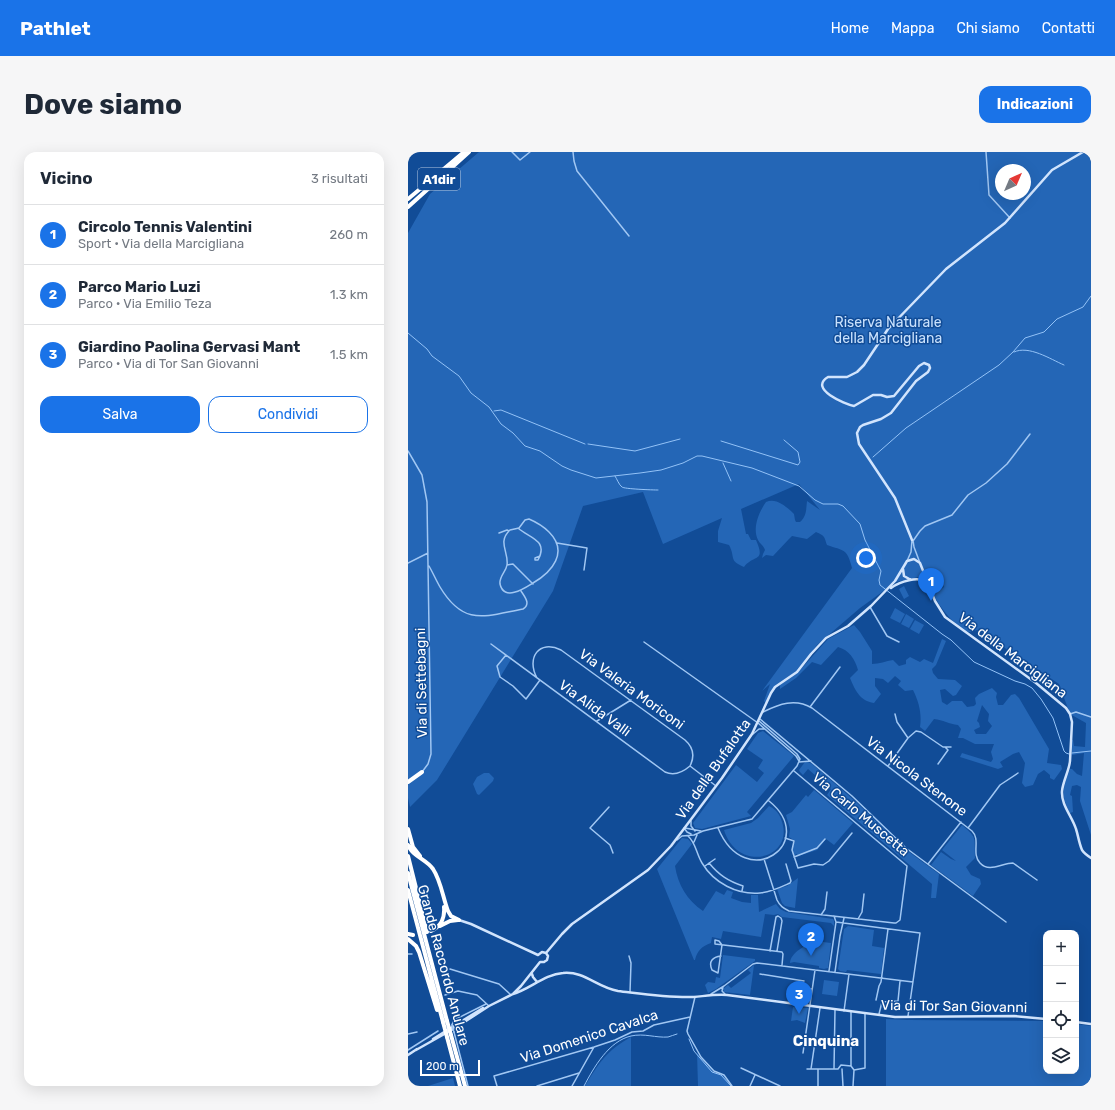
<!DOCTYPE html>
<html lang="it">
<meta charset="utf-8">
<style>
:root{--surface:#fff;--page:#f6f6f7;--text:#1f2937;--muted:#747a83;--line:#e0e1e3;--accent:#1a73e8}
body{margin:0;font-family:Rubik,sans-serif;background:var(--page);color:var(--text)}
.controls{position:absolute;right:12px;bottom:12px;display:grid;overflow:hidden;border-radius:8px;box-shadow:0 4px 16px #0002}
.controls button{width:36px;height:36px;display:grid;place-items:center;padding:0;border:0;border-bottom:1px solid var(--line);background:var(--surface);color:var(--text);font:20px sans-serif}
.compass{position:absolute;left:587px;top:12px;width:36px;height:36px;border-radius:50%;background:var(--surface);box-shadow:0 4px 16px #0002;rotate:44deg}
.scale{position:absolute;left:12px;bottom:10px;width:60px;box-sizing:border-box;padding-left:4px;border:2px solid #fff;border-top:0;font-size:11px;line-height:14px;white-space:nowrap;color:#fff;-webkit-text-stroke:3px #114c97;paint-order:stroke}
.you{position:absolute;left:458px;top:406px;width:14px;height:14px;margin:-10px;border:3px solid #fff;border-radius:50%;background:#1a73e8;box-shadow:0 0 0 6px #1a73e833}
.badge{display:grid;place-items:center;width:26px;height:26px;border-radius:50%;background:var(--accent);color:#fff;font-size:13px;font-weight:700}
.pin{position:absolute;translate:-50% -33px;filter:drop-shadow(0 1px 2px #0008)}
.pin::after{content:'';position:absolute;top:21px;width:14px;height:12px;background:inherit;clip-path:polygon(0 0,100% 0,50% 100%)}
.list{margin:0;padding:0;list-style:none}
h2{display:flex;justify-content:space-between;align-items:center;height:52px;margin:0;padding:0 16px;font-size:17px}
h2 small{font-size:13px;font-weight:400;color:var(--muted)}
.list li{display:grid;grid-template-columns:26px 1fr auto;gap:12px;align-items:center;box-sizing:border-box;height:60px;padding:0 16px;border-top:1px solid var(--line)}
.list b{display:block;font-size:15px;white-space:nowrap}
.list p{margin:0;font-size:13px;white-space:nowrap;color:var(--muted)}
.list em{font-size:13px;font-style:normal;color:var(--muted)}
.actions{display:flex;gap:8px;padding:12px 16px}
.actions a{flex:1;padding:9px 0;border:1px solid var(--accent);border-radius:12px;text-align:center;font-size:14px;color:var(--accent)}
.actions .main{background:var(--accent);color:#fff}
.icon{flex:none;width:22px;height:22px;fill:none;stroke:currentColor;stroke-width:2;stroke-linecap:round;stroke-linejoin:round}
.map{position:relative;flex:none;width:683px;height:934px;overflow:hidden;border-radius:12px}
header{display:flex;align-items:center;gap:24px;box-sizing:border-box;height:56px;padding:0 20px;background:var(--accent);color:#fff}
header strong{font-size:19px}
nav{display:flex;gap:22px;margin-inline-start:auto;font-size:14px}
.intro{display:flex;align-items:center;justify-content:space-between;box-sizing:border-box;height:96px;padding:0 24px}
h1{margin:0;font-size:28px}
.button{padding:10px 18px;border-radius:12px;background:var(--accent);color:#fff;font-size:14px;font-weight:700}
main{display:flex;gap:24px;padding:0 24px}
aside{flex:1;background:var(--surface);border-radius:12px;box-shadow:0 4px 16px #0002}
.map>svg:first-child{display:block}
</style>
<header>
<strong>Pathlet</strong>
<nav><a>Home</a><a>Mappa</a><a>Chi siamo</a><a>Contatti</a></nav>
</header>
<div class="intro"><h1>Dove siamo</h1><a class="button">Indicazioni</a></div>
<main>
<aside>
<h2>Vicino<small>3 risultati</small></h2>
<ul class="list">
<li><span class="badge">1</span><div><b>Circolo Tennis Valentini</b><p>Sport · Via della Marcigliana</p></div><em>260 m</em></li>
<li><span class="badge">2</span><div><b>Parco Mario Luzi</b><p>Parco · Via Emilio Teza</p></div><em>1.3 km</em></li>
<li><span class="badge">3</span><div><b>Giardino Paolina Gervasi Mant</b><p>Parco · Via di Tor San Giovanni</p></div><em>1.5 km</em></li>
</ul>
<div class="actions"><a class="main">Salva</a><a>Condividi</a></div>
</aside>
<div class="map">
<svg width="683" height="934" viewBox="0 0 683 934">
<rect width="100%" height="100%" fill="#114c97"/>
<path fill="#2466b6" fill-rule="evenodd" d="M71 0H683V683L672 649 673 635 669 633 664 634 662 643 664 644 665 660 662 661C652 642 655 637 662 617H664L669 622 674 624 676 601 664 603V588H665L666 594 677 595 678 571 662 562 651 532 570 478C568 478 563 480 561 480 549 478 530 453 526 443L536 435 529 421 488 430 452 456 409 493 389 519 368 533 358 551 356 549 362 532 354 539 444 416C439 396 436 399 419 393 416 384 417 384 408 380L399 387 384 384 381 387 365 404 358 403 354 406 355 402 357 398C356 394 352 392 350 388 344 376 351 360 358 350 368 345 379 355 386 362L387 368 388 370H392C399 364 398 357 399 349L412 358 391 332 333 357 338 382H340L343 388H348C358 411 346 402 336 415 320 408 328 406 321 393L310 390V379L314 366 255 392 235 340 175 354 145 439 29 628 2 655 0 646V81L22 42ZM593 18H617V42H593Z
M496 434 501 444 496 447 491 437Z
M487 456 497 462 492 471 482 466Z
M498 462 506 467 501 476 493 472Z
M507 468 516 473 511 482 502 477Z
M446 473 452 480 464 499V512C471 512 478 509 485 508L491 514 498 512V508L502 505 512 510 516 507 525 511 534 487 538 489 528 513 524 517 525 521 530 527 547 528 554 534 548 543 545 544 537 537 532 538 534 550 539 553 544 549H554L559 555 566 554 568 552 567 546 571 542 584 536 589 541 588 545 590 553H595L603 543 607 542 611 546 641 597 639 611 653 613 654 617 646 628 642 626V623L636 618 630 622 625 633 617 635 614 631 617 611 611 600 605 602 592 610 595 615 590 617 552 605 554 601 583 610 585 607 583 600 586 592H567L555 586H550L553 577 550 573C541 572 535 568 526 567L517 579 512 575C514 562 511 550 505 538L497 539 490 533 493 529 487 524 480 531 475 527 467 526V534L473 542 466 551C452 549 447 538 442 526L450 518C447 507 441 498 430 495L413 513 404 510 388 526 372 537V533L393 517 420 487ZM574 553 581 562 580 569 584 574 578 582H568L566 578 572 575 571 571 569 569Z
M355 579 386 604 339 660 343 664 294 677 287 676 285 671 328 613 349 630 356 621 350 616 355 608 339 597 350 581Z
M397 610H400L404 612 447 649 497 697 531 722 528 746H523L524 732 419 643 423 637 400 617 395 623 392 620 391 618Z
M76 621H81L86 626 85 629 71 643 69 642 65 632 69 625Z
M406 638 445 671 426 693 418 687 409 698 390 704 389 702 386 703 384 697 387 689 381 685 382 677 378 663 384 660 398 643 400 645Z
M361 654C366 656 371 661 373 667 389 706 330 723 316 678L343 671 350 666Z
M554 673C570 687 566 685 567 706L558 715 563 723 572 727 573 732 565 744 523 713 533 700 543 707 548 709 534 698Z
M274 686 280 687 284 692 267 714C270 733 279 748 295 759L308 739 316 743 319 738 325 740 323 746 334 750 343 751V743H350L351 760 368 752 372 757 378 760 425 767 426 769V774L423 771 374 765 370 762 366 763 357 762 353 785 315 779 313 787 304 785 303 791C294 794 289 799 287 808H286L249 717Z
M390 726 387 756 377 754 374 751 369 737 379 734Z
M440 774 466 778 464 794 476 796 473 822 439 818 438 820 432 819 430 817 436 777Z
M407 789 423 791 420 816 416 817 411 816V814L386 810 382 811C383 800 397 794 407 789Z
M315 803 347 807V809L308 837 300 841 297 833 300 830 307 831 308 825 312 826Z
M346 813 342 843 316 840 315 837 320 833 323 836 343 821 340 818Z
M416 828 431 830 429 844 414 842Z
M385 855 400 856 397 871 389 868 383 869Z
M478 867 500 868 638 869V919H668V872L683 874V934H478Z
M223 885V934H177C191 911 199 898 223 885Z
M289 901 306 920 314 922 324 934H290Z
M45 926 47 934H20Z"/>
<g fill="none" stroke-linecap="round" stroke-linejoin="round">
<path stroke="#93c2f7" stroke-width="1" d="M0 181 19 197 24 204 51 224 63 241 81 255 93 272 105 281 117 294 132 299 154 314 163 318 188 326 232 321 253 318 275 311 289 304H294L344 316 391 334 407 348 415 352H430L435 354 452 372 457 388 473 419 471 428 472 433 534 482 543 488 566 510 607 529 617 532 624 536 633 547 645 566 656 599 658 601 661 602
M606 200C621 193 642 207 656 213
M86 259 93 258 98 260 177 292
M313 289 390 313 392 310 390 300 376 288
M180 292 227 299 272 287
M465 305 498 276 591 213 605 200 617 186 636 180 649 167 675 155 683 144
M315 311 323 329
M207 324C209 327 211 333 214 335 216 337 245 338 250 338
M664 601 683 599
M281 887 286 899 304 920 313 923 323 934
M176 934C186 915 201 889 223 884 236 881 248 886 260 885 263 884 266 883 269 882"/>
<path stroke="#a1c7f3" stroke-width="1.5" d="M104 0 112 8 122 0
M165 0 166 9 169 19 221 84
M578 0 581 43 602 66
M0 299 14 323 19 350 23 602 20 612 14 620
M121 367C128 370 135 374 141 380 161 400 144 420 125 431 117 436 96 450 92 432 91 424 98 420 99 413 101 400 89 390 102 378L111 376 117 368Z
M110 376C121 386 141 388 130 408H127V406L132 404
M91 381 99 378 101 379
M505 388 506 395 512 411
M505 389 512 379 517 374 544 363 560 343 578 331 599 312 622 282
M149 391 179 396 176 418
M499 409 503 400 504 388
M0 411 20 401
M99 413 105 412 125 432
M21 414C25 421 28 428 32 435 56 475 77 464 115 457 123 452 117 445 113 439
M462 455 479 484 491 490
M236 490 350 571 388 604 391 609
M83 492 257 620C266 624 275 620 282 614
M98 503 89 514 92 525 105 534 118 547 132 528
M129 526C118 506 131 487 153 498L277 588C285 595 287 604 282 614L308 634
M402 555 432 515
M355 560C371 552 387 546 404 556L564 679C573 688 563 701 572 711 581 721 594 711 605 711L629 728
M487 562 489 570 500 586
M662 562 668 560 683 565
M352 567 444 644 498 696 598 770
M189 569 223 548
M345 582 351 577H356
M391 610 403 609
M530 612 540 598 537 595
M480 614 500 586 508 579 513 580 535 595H543
M201 655 182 676 202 693 205 701
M283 669V674L287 679
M276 676 279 680 283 682
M277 676 293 679
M310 676C338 743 412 690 361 649
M560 676 592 633 610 621
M280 684C288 691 288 701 294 711 306 731 329 743 352 741 363 740 373 735 382 731L383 729 378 712
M377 686 386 689 384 698 390 716 406 712 415 713 421 709 444 681
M269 688 274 684 286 683 295 679 344 667 389 614 392 607 389 602 351 569
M286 690 289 683
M386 705 409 696 417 687
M356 707 369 748C372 754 375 756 381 759L486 771H488L492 768 499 714 386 619
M301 711C311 723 320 729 335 734L334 739
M520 712 553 670
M297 714 307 707
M413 763 417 757 419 740
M450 767 454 760 456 742
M428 770 512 781 500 864
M314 793 311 789 307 788V792L374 800 375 802 374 813
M362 799 368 765 370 764 373 766 374 769 369 799
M0 802H4
M221 804 223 811 222 840
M313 804C305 805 300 809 304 818L310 821 314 793
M42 817 91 832 103 843
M421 819 428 770 426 764
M427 820 432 784 436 766
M352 822 396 829
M315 835 314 839 317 842
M382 835 404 837
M303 842 316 834 345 812 349 811 505 830
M37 843 50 839 69 843 81 854
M287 845 279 879 280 882 293 905 306 919 316 923 324 934
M468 848 471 834 473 830 480 777
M436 859 441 822
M471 862 474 850 490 849 492 829
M44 873 45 870 48 867 78 852
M46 880 60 934
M0 882 9 880
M0 898 30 879
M395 901 407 818
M443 914V860
M443 914 446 918 445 934
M333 916 372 934
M399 917H430L433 913 443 914
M403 917 412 856
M426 917 427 858
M434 917 435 934
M446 918 457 916V862
M89 934 86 924 186 895 207 888 224 880 235 879 246 873 282 865
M129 934 171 921
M164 934 186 895
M342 934 347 923
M410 934V917"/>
<path stroke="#d1e4fd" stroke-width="2.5" d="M504 388 487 346 451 292 449 281 452 275 455 273 473 267 483 261 508 229 520 220 522 216 521 213 516 211 511 214 486 244 479 245 473 243H465L446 254C437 252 400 237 420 225H439L449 220 456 213 480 177 538 117 597 71 644 18 675 0
M495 417 496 424 503 428
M483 436C491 430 511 423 519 431
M51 768 63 772 130 803
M138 801 154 782 164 772 240 718 263 694 314 626 344 582 363 541 367 535 389 520 403 502 418 486 440 474 463 454 487 429 499 409 506 407 512 411 527 449 537 465 628 531 658 556 662 562 664 570 662 609C661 619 655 629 654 639 653 653 664 664 668 677 670 683 671 691 674 698 676 701 680 704 683 706
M130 803 134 800 138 801
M124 822 125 825 129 830
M105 842C122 837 137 822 155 821 177 819 188 835 210 839 235 842 260 846 286 845 297 844 308 842 319 843L487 865 606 864 638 867
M668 870 683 872
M25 887 75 856
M8 898 47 876 81 854 105 842 113 834 132 810H136L139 808 140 804 138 801
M0 903 9 897"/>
<path stroke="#fff" stroke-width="4" d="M0 47 56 0
M0 55 61 0
M0 630 14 620
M0 677 5 695 12 704
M0 693C5 705 18 707 25 717 33 729 35 746 40 759L43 764 51 768
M0 704 19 780
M0 721 39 869
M0 738 35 870
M32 774 42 769 50 768
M23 779C33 774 37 767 36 755
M0 782 5 783
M0 787 8 794 11 800 29 858
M43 883 57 934
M39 885 52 934"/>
<path stroke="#a1c7f3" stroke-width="1.5" d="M44 873 46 880"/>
<path stroke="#fff" stroke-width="4" d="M39 869 43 883
M35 870 39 885"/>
</g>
<g text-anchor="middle" stroke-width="3" stroke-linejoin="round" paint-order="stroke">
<rect fill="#114c97" stroke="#b8c9e0" stroke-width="1" x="10" y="16" width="42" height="22" rx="3"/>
<g font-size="13" font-weight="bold" fill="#fff">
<text x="31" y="32">A1dir</text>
</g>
<g font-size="14" fill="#c9e1fd" stroke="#114c97">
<text x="480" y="175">Riserva Naturale<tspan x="480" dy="16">della Marcigliana</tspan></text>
</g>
<g font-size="14" fill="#fff" stroke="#114c97">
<text transform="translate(605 503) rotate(37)" y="5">Via della Marcigliana</text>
<text transform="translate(13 531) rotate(-91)" y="5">Via di Settebagni</text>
<text transform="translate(224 537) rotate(36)" y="5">Via Valeria Moriconi</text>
<text transform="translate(187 556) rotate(36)" y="5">Via Alida Valli</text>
<text transform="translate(305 617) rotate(-55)" y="5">Via della Bufalotta</text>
<text transform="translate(509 624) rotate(37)" y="5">Via Nicola Stenone</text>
<text transform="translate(453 662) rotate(40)" y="5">Via Carlo Muscetta</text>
<text transform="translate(36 813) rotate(75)" y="5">Grande Raccordo Anulare</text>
<text transform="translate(546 854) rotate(1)" y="5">Via di Tor San Giovanni</text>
<text transform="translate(181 884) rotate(-18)" y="5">Via Domenico Cavalca</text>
</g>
<g font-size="15" font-weight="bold" fill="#fff" stroke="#114c97">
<text x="418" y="894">Cinquina</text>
</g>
</g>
</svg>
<div class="controls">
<button>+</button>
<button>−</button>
<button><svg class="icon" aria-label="locate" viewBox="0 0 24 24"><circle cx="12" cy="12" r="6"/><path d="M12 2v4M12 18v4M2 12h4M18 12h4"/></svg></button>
<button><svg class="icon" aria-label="layers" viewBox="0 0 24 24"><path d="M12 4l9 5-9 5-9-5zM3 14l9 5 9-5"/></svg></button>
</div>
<svg class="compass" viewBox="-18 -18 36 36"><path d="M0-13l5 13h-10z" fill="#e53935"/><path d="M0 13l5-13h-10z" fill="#747a83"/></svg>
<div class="scale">200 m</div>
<div class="you"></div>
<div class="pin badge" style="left:523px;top:449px">1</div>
<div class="pin badge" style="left:403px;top:804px">2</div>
<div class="pin badge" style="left:391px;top:862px">3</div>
</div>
</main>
